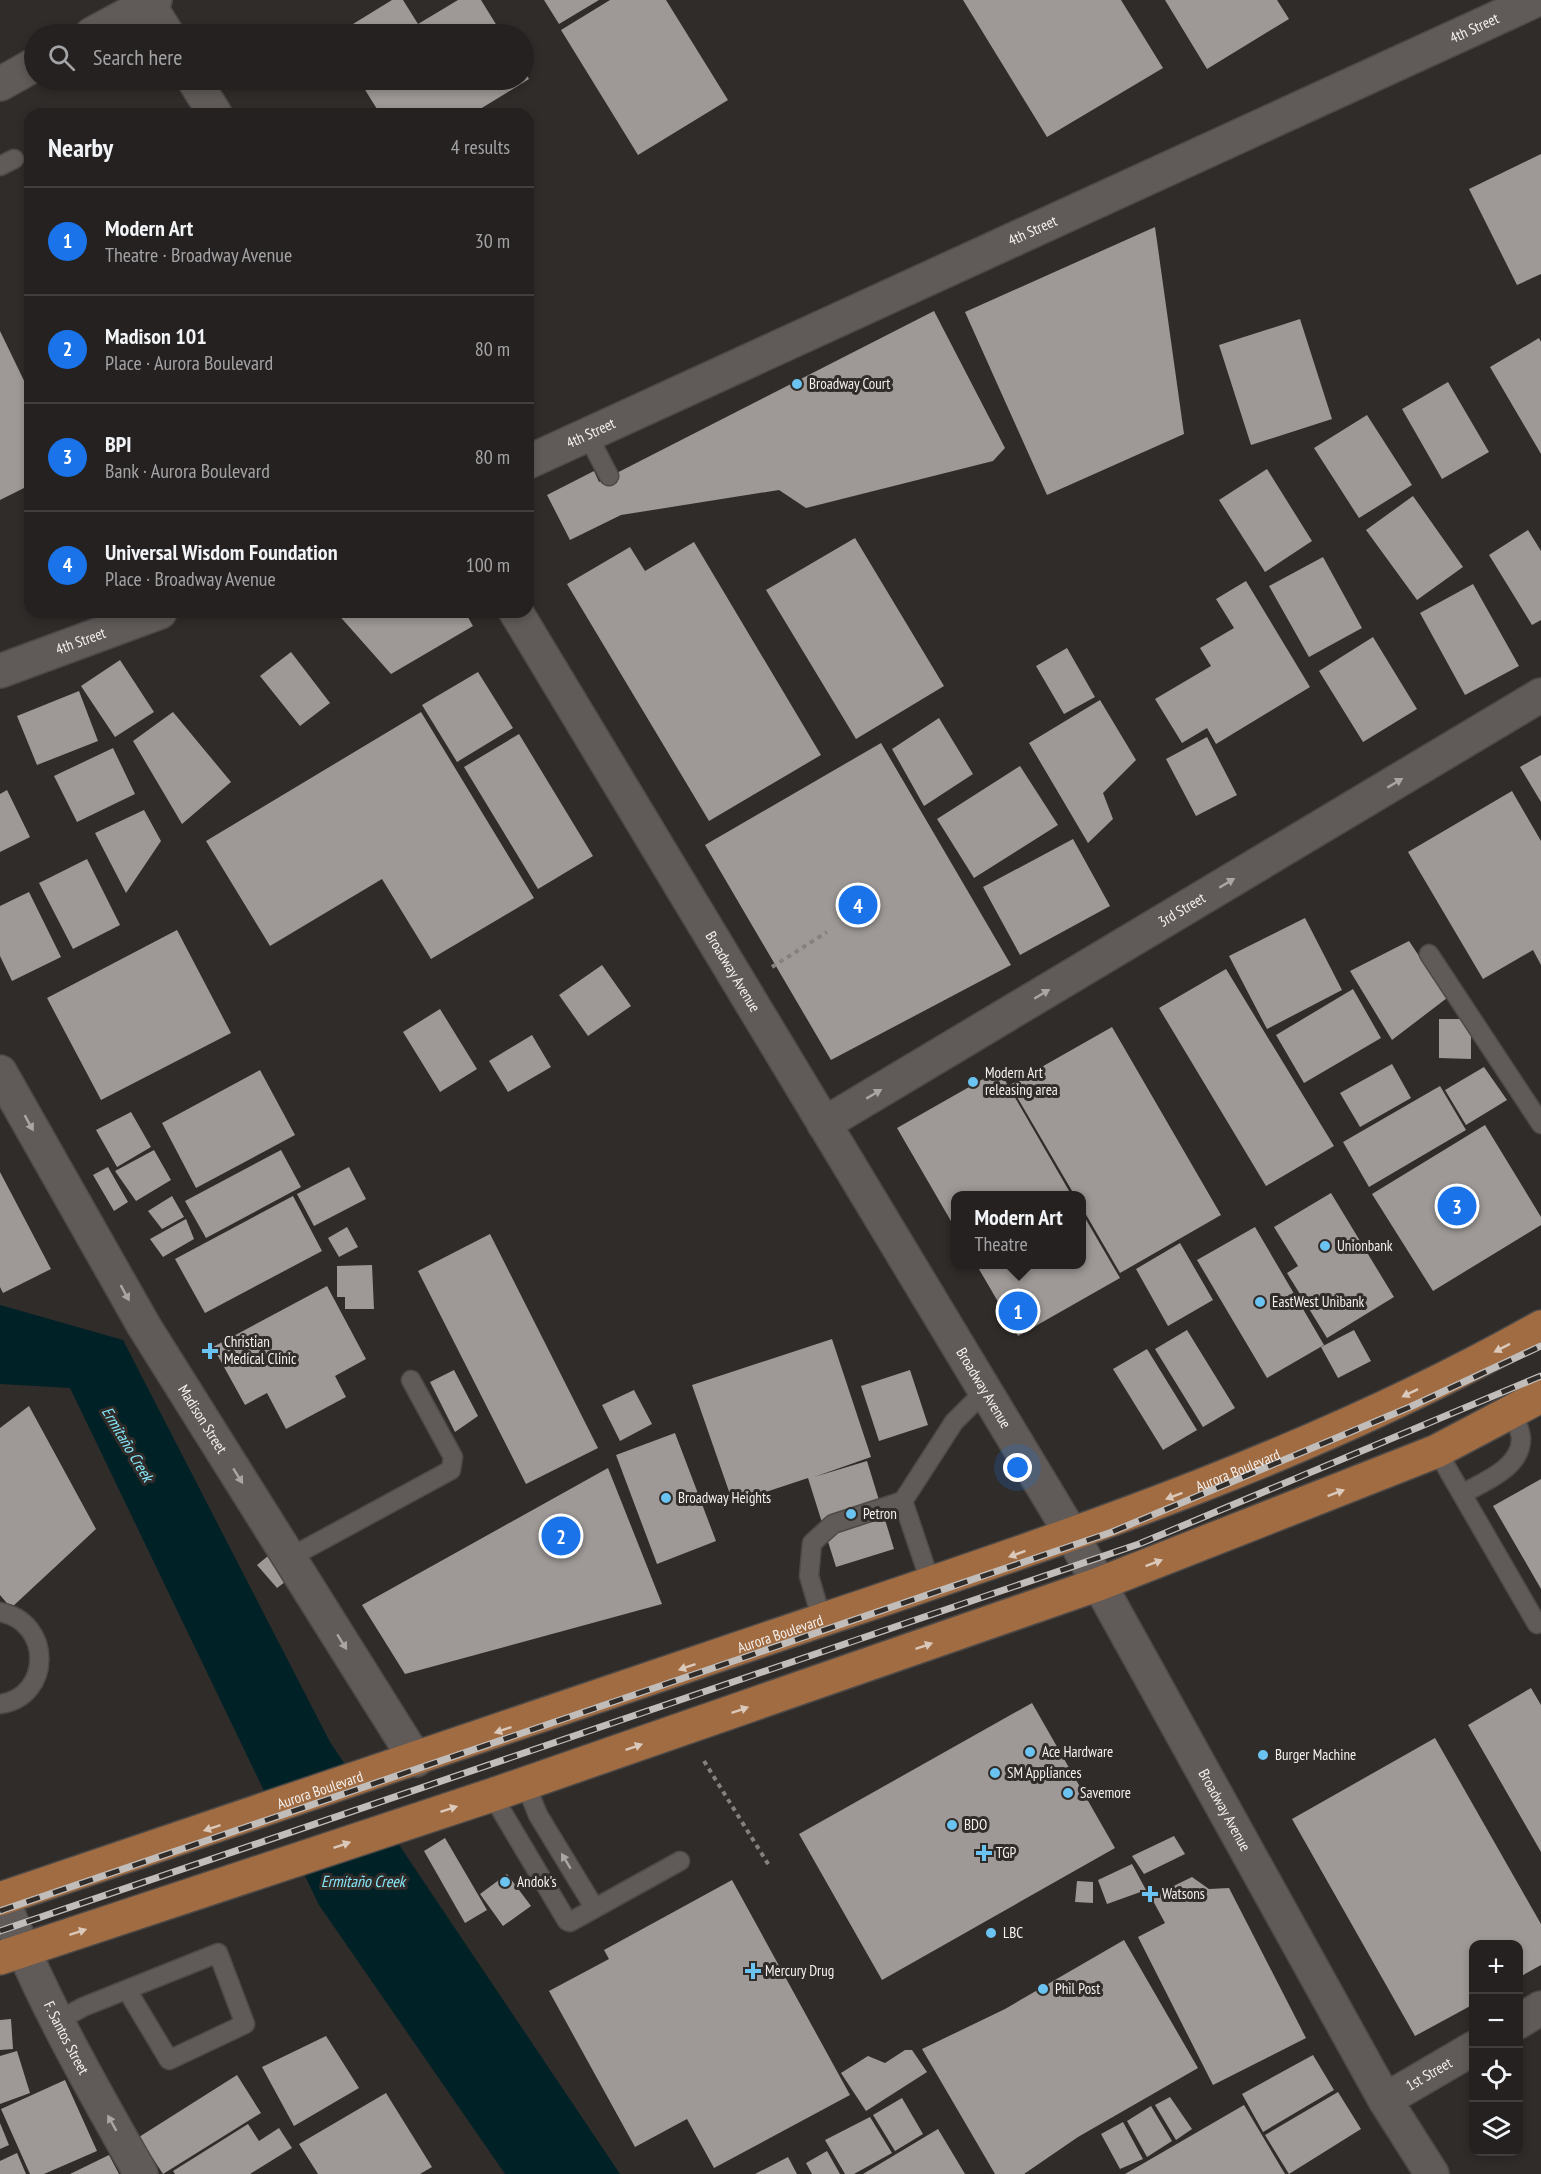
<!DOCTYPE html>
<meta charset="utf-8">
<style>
:root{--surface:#242120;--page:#302e2d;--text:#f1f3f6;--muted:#a3a3a5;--line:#413e3e;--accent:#1a73e8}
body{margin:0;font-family:"PT Sans Narrow",sans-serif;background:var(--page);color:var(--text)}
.controls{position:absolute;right:18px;bottom:18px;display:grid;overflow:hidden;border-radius:12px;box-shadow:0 3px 9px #0003}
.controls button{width:54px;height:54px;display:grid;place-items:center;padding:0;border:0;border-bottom:2px solid var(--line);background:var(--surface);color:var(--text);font:30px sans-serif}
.you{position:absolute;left:1018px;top:1468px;width:21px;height:21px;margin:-15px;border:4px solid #fff;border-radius:50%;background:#1a73e8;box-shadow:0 0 0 9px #1a73e833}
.badge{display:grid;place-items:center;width:39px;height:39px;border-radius:50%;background:var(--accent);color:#fff;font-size:20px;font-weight:700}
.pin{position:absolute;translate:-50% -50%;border:3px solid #fff;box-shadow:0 2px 6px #0006}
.popup{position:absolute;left:951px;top:1191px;width:135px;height:78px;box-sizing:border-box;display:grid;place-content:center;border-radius:12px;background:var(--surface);filter:drop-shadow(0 2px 4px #0005);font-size:20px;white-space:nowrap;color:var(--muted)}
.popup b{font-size:22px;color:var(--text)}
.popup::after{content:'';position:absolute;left:50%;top:100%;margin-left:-12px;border:12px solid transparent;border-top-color:var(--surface)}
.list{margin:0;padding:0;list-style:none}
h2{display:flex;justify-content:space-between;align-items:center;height:78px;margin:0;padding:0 24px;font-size:26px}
h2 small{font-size:20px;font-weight:400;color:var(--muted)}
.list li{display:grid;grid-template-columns:39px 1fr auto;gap:18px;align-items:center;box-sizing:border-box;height:108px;padding:0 24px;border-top:2px solid var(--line)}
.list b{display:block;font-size:22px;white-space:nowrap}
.list p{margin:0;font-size:20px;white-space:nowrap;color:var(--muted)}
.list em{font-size:20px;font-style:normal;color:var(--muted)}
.icon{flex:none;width:33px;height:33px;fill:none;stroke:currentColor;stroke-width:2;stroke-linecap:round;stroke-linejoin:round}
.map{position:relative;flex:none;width:1541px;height:2174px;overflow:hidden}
.search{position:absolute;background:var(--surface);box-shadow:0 3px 9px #0003;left:24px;top:24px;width:510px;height:66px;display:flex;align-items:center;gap:15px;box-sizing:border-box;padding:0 21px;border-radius:33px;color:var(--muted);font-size:22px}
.panel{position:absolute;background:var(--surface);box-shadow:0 3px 9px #0003;left:24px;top:108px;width:510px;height:510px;border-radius:18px}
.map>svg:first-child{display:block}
</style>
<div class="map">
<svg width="1541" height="2174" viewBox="0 0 1541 2174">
<rect width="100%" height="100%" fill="#302c2a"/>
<path fill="#002227" d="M0 1305 123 1340 330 1742 620 2174H505L319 1905 70 1388 0 1384Z"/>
<path fill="#302c2a" d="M352 1769 393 1830 297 1865 266 1800Z"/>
<path fill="#9e9996" d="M392 0H403L418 24 458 0H481L502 34H359L353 24Z
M544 0H599L559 24Z
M610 0H666L728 100 638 155 561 30Z
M963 0H1121L1163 68 1047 137Z
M1165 0H1277L1289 19 1207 69Z
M524 70 529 79 472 114H380L359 80H524Z
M1541 154V274L1517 285 1469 189Z
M1155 227 1184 434 1047 495 965 312Z
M934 311 1005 448 993 461 806 508 779 490 621 515 570 540 547 495 594 471 599 482Z
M1300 319 1332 419 1251 445 1219 345Z
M0 331 30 393V485L0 500Z
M1539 338 1541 342V454L1490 367Z
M1448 382 1489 452 1442 479 1402 409Z
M1367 415 1412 485 1359 518 1314 448Z
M1267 469 1312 541 1265 572 1219 500Z
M1413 496 1463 567 1417 600 1366 530Z
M1528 530 1541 551V620L1532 625 1489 555Z
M855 538 944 686 856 739 766 590Z
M694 542 821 755 709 821 567 584 630 547 645 571Z
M1323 557 1362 628 1309 657 1269 586Z
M1246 581 1310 687 1216 744 1207 728 1182 743 1155 699 1211 666 1200 648 1234 628 1216 599Z
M1473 584 1519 666 1465 695 1420 613Z
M336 612H465L473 626 391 674Z
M1373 637 1417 709 1363 742 1319 671Z
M1067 648 1095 697 1064 714 1036 666Z
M291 652 330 703 300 726 260 676Z
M120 660 154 712 115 737 81 686Z
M478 672 513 728 457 762 422 705Z
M79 691 98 741 37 765 17 716Z
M1100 700 1136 760 1103 793 1113 819 1088 843 1029 743Z
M173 712 231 782 182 824 133 741Z
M421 712 534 898 431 959 382 879 270 946 206 841Z
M939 718 973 774 924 806 892 749Z
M519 734 593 856 538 889 464 767Z
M1207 737 1237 795 1196 816 1166 759Z
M881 743 1011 965 831 1060 705 845Z
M113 748 135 794 77 822 54 776Z
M1541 755V802L1520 767Z
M1020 766 1058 825 974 878 937 819Z
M7 790 30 837 0 852V794Z
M1512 791 1541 841V965L1533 950 1483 979 1408 852Z
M144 810 161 841 126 893 95 833Z
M1073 839 1110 906 1020 955 983 887Z
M87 859 120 925 73 949 39 883Z
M29 892 61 957 12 981 0 956V906Z
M1305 918 1342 990 1267 1029 1229 956Z
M177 930 231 1033 101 1100 47 998Z
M1409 941 1447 998 1392 1040 1350 971Z
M602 965 631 1006 588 1036 559 995Z
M1226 969 1334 1146 1266 1186 1159 1008Z
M1353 989 1381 1038 1304 1083 1276 1035Z
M440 1009 477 1069 440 1092 403 1032Z
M1439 1019H1471V1059L1439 1058Z
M1112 1027 1221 1215 1120 1273 1081 1206V1196H1075L1010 1085Z
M532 1035 551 1067 508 1092 489 1061Z
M1392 1064 1411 1098 1360 1127 1340 1093Z
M1484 1067 1507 1100 1466 1125 1445 1090Z
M260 1070 295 1135 196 1188 162 1123Z
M999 1070 1072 1196H955V1228L897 1128Z
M1440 1086 1466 1130 1369 1187 1343 1142Z
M131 1112 151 1147 117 1167 96 1130Z
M1485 1125 1541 1217V1225L1433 1291 1372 1194Z
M154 1150 171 1180 136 1201 115 1171Z
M281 1150 301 1187 206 1238 185 1201Z
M108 1167 128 1202 114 1211 93 1175Z
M349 1167 366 1199 314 1226 297 1194Z
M0 1172 51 1269 3 1293 0 1287Z
M1331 1193 1394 1297 1327 1338 1287 1273 1298 1266 1274 1227Z
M172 1196 184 1217 162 1229 148 1211Z
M293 1196 322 1251 205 1313 175 1259Z
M1081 1211 1120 1278 1018 1336 976 1264H1081Z
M186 1219 194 1239 163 1257 150 1239Z
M347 1227 358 1247 339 1257 328 1238Z
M1255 1227 1324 1345 1267 1378 1197 1260Z
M490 1234 598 1448 526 1484 418 1271Z
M1180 1243 1213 1300 1168 1326 1136 1269Z
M372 1265 374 1309H345V1297H337V1266Z
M327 1286 366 1359 335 1376 346 1397 286 1429 267 1393 245 1405 213 1347Z
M1187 1330 1235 1408 1203 1427 1155 1349Z
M1354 1330 1371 1361 1338 1378 1321 1347Z
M832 1339 871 1457 814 1477 867 1461 894 1549 836 1567 808 1478 733 1503 692 1385Z
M1147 1349 1197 1430 1163 1450 1113 1369Z
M454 1370 478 1416 455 1432 430 1382Z
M910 1370 928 1425 879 1441 861 1386Z
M634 1390 652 1424 620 1441 602 1405Z
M29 1406 96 1529 11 1608 0 1595V1428Z
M675 1433 716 1541 657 1564 616 1455Z
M608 1468 662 1604 405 1674 362 1605Z
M1541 1479V1589L1493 1506Z
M268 1556 289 1579 277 1588 257 1565Z
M1531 1688 1541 1705V1852L1468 1725Z
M1032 1703 1115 1848 882 1980 799 1834Z
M1435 1738 1541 1924V1965L1518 1978V1944H1474V2004L1415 2036 1292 1819Z
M1174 1836 1185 1854 1144 1874 1132 1856Z
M445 1838 487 1910 465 1923 424 1851Z
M1132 1864 1146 1890 1107 1904 1098 1880Z
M507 1874 531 1906 503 1926 480 1894Z
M1192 1877 1209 1889 1229 1888 1306 2038 1213 2085 1138 1937 1165 1923 1151 1897Z
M732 1880 850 2095 714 2168 687 2119 635 2147 549 1991 609 1959 604 1950Z
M1077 1881 1093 1882V1903L1075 1902Z
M1124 1940 1198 2068 1078 2137 1024 2174H995L922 2049 1005 2009Z
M11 2019 13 2049 0 2050V2020Z
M326 2036 359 2088 294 2126 262 2067Z
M905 2050H912L927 2072 866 2111 841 2073 868 2056 885 2063Z
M17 2051 30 2093 0 2104V2056Z
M1313 2055 1334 2090 1263 2132 1242 2094Z
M237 2075 261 2113 163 2174 139 2137Z
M65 2080 97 2151 44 2174H30L1 2109Z
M1338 2092 1361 2129 1289 2174 1265 2135Z
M386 2093 432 2167 420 2174H318L299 2144Z
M1170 2097 1192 2129 1176 2140 1155 2105Z
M902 2098 923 2134 895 2151 873 2115Z
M1244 2105 1285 2174H1125Z
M1151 2106 1172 2141 1147 2157 1127 2121Z
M870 2117 892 2153 854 2174H845L825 2140Z
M1123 2122 1143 2159 1120 2169 1101 2134Z
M0 2123 9 2145 0 2149Z
M248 2124 259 2141 279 2128 292 2148 250 2174H175L173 2171Z
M938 2129 965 2174H863Z
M827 2151 840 2174H812L806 2163Z
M17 2153 26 2174H0V2161Z
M109 2155 119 2174H70Z
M788 2157 797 2174H755Z"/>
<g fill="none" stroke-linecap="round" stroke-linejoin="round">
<defs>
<path id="service" d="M0 166 14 159
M588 436 609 476
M1429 954 1541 1124
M1437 1451 1537 1624
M1462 1494C1483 1482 1521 1468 1521 1439 1521 1431 1515 1419 1513 1412
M903 1501 931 1584
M289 1558 451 1470 453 1457 411 1380
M0 1612C53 1622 52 1697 0 1704
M822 1620 809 1576 812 1543 833 1524 903 1501 954 1422 985 1391
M525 1783 538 1815 594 1907
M492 1795 567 1921 570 1922 680 1861
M56 2022 83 2007 218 1953 245 2024 169 2060 127 1990"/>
<g id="minor">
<path d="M92 34 155 0"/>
<path d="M0 84 34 65"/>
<path id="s1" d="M528 462 1536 0"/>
<path id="s2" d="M0 671 160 612"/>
<path id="s3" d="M0 1072 144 1326 416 1760"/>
<path id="s4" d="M824 1124 1541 695"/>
<path id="s5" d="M2 1898C39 1995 90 2084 141 2174"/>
</g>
<g id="tertiary">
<path d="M146 0 167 34"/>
<path d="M194 80 215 114"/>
<path id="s6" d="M516 612 1072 1535 1385 2100 1432 2174"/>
<path d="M1518 2022 1541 2008"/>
<path id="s7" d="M1385 2100 1474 2048"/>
</g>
<g id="primary">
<path id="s8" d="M0 1899C274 1806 548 1713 822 1620 1067 1537 1315 1455 1541 1327"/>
<path d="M0 1958 492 1795 1099 1584 1437 1451 1541 1396"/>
</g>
</defs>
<use href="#service" stroke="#4d4947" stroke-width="21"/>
<use href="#minor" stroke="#4d4947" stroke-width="36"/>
<use href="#tertiary" stroke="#4d4947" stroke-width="36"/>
<use href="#primary" stroke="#4d4947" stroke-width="36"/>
<path stroke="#858180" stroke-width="4" stroke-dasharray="4.5 4.5" stroke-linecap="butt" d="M772 967 827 932
M704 1761 770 1867"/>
<use href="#service" stroke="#605b59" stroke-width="18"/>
<use href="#minor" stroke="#605b59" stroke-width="33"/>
<use href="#tertiary" stroke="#605b59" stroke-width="33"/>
<use href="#primary" stroke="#a16c42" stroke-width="33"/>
<defs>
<path id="rail" d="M0 1911 1112 1532 1410 1407 1541 1346
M0 1931 1139 1544 1541 1376"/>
</defs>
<use href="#rail" stroke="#c0bdbb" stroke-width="7"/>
<use href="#rail" stroke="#302c2a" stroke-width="4.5" stroke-dasharray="14" stroke-linecap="butt"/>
</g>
<defs><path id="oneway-solid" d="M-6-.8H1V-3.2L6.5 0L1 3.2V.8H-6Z" transform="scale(1.5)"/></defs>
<g fill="#aaa6a4">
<use href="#oneway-solid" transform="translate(1395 783) rotate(-31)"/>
<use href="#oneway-solid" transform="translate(1227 883) rotate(-31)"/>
<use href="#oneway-solid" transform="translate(1042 994) rotate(-31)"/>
<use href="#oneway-solid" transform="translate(874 1094) rotate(-31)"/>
<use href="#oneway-solid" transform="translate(29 1123) rotate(61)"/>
<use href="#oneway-solid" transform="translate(125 1293) rotate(61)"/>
<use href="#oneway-solid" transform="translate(238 1476) rotate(58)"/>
<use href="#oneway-solid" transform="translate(342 1642) rotate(58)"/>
<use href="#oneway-solid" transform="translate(566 1861) rotate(-121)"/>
<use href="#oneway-solid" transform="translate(112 2123) rotate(-119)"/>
</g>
<g fill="#dbc9bc">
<use href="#oneway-solid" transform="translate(1502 1348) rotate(153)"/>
<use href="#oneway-solid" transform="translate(1410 1393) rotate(154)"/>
<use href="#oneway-solid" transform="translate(1336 1493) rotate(-21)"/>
<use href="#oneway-solid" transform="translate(1174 1496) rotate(159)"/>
<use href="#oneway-solid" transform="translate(1017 1554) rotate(160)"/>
<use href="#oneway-solid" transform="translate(1154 1563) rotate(-21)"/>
<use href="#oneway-solid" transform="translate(924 1646) rotate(-19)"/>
<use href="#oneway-solid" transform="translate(687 1667) rotate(161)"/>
<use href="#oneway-solid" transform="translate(740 1710) rotate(-19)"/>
<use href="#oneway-solid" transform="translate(503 1730) rotate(161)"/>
<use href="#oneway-solid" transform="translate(634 1747) rotate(-19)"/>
<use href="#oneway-solid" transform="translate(449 1809) rotate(-18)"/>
<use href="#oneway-solid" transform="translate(212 1828) rotate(162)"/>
<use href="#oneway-solid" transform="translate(342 1845) rotate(-19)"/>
<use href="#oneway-solid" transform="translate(78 1932) rotate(-18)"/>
</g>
<g fill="#6ac3f1" stroke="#302c2a" stroke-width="2">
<circle cx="797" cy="384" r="6"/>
<circle cx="973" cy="1082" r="6"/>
<circle cx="1325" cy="1246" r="6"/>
<circle cx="1260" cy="1302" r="6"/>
<path d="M207 1342h6v6h6v6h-6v6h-6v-6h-6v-6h6z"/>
<circle cx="666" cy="1498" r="6"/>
<circle cx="851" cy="1514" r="6"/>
<circle cx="1030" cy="1752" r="6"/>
<circle cx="1263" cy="1755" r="6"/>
<circle cx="995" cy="1773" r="6"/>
<circle cx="1068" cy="1793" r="6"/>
<circle cx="952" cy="1825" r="6"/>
<path d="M981 1844h6v6h6v6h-6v6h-6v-6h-6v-6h6z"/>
<circle cx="505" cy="1882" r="6"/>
<path d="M1147 1885h6v6h6v6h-6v6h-6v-6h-6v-6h6z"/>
<circle cx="991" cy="1933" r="6"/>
<path d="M750 1962h6v6h6v6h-6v6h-6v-6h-6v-6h6z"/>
<circle cx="1043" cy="1989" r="6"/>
</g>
<g text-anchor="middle" stroke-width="6" stroke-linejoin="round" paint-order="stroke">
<g font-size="15" fill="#f4f1f0" stroke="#302c2a">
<text dy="5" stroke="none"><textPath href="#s1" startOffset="1041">4th Street</textPath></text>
<text dy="5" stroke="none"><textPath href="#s1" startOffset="555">4th Street</textPath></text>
<text dy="5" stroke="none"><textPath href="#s1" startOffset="69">4th Street</textPath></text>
<text dy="5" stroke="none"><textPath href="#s2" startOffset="86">4th Street</textPath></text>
<text dy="5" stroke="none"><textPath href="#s4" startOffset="417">3rd Street</textPath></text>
<text dy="5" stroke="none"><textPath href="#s6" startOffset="420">Broadway Avenue</textPath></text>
<text dy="5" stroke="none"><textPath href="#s6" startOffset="906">Broadway Avenue</textPath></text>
<text dy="5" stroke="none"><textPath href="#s3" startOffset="402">Madison Street</textPath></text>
<text dy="5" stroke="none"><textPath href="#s8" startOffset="1310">Aurora Boulevard</textPath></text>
<text dy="5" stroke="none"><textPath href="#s8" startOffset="824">Aurora Boulevard</textPath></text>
<text dy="5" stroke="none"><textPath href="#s8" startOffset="338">Aurora Boulevard</textPath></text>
<text dy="5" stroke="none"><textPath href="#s6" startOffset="1392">Broadway Avenue</textPath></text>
<text dy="5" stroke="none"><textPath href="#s5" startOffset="154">F. Santos Street</textPath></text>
<text dy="5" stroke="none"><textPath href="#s7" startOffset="51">1st Street</textPath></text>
</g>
<g font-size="15" fill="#f4f1f0" stroke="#302c2a" text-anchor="start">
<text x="809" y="389">Broadway Court</text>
<text x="985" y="1078">Modern Art<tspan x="985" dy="17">releasing area</tspan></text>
<text x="1337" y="1251">Unionbank</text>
<text x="1272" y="1307">EastWest Unibank</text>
<text x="224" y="1347">Christian<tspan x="224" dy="17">Medical Clinic</tspan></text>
<text x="678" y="1503">Broadway Heights</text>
<text x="863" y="1519">Petron</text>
<text x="1042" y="1757">Ace Hardware</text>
<text x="1275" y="1760">Burger Machine</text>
<text x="1007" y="1778">SM Appliances</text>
<text x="1080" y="1798">Savemore</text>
<text x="964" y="1830">BDO</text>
<text x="996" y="1858">TGP</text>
<text x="517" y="1887">Andok's</text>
<text x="1162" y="1899">Watsons</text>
<text x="1003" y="1938">LBC</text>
<text x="765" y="1976">Mercury Drug</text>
<text x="1055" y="1994">Phil Post</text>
</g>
<g font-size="16" font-style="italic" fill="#85e8fa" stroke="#302c2a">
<text transform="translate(128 1444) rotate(59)" y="6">Ermitaño Creek</text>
<text x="363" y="1887">Ermitaño Creek</text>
</g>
</g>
</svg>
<div class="controls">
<button>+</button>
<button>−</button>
<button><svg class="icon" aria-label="locate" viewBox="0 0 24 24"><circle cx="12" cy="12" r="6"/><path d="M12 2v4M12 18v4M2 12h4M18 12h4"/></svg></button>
<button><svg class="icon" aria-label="layers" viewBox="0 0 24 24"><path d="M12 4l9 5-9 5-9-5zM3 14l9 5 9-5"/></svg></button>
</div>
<div class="you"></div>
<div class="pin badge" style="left:1018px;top:1311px">1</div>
<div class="popup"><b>Modern Art</b>Theatre</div>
<div class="pin badge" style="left:561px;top:1536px">2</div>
<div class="pin badge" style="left:1457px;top:1206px">3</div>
<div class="pin badge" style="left:858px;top:905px">4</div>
<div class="search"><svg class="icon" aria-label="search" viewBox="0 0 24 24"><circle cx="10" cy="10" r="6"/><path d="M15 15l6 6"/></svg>Search here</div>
<section class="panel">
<h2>Nearby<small>4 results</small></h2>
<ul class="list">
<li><span class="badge">1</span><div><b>Modern Art</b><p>Theatre · Broadway Avenue</p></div><em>30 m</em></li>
<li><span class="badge">2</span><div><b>Madison 101</b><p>Place · Aurora Boulevard</p></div><em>80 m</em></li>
<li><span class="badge">3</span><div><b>BPI</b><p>Bank · Aurora Boulevard</p></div><em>80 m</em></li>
<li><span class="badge">4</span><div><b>Universal Wisdom Foundation</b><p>Place · Broadway Avenue</p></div><em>100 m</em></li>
</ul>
</section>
</div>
